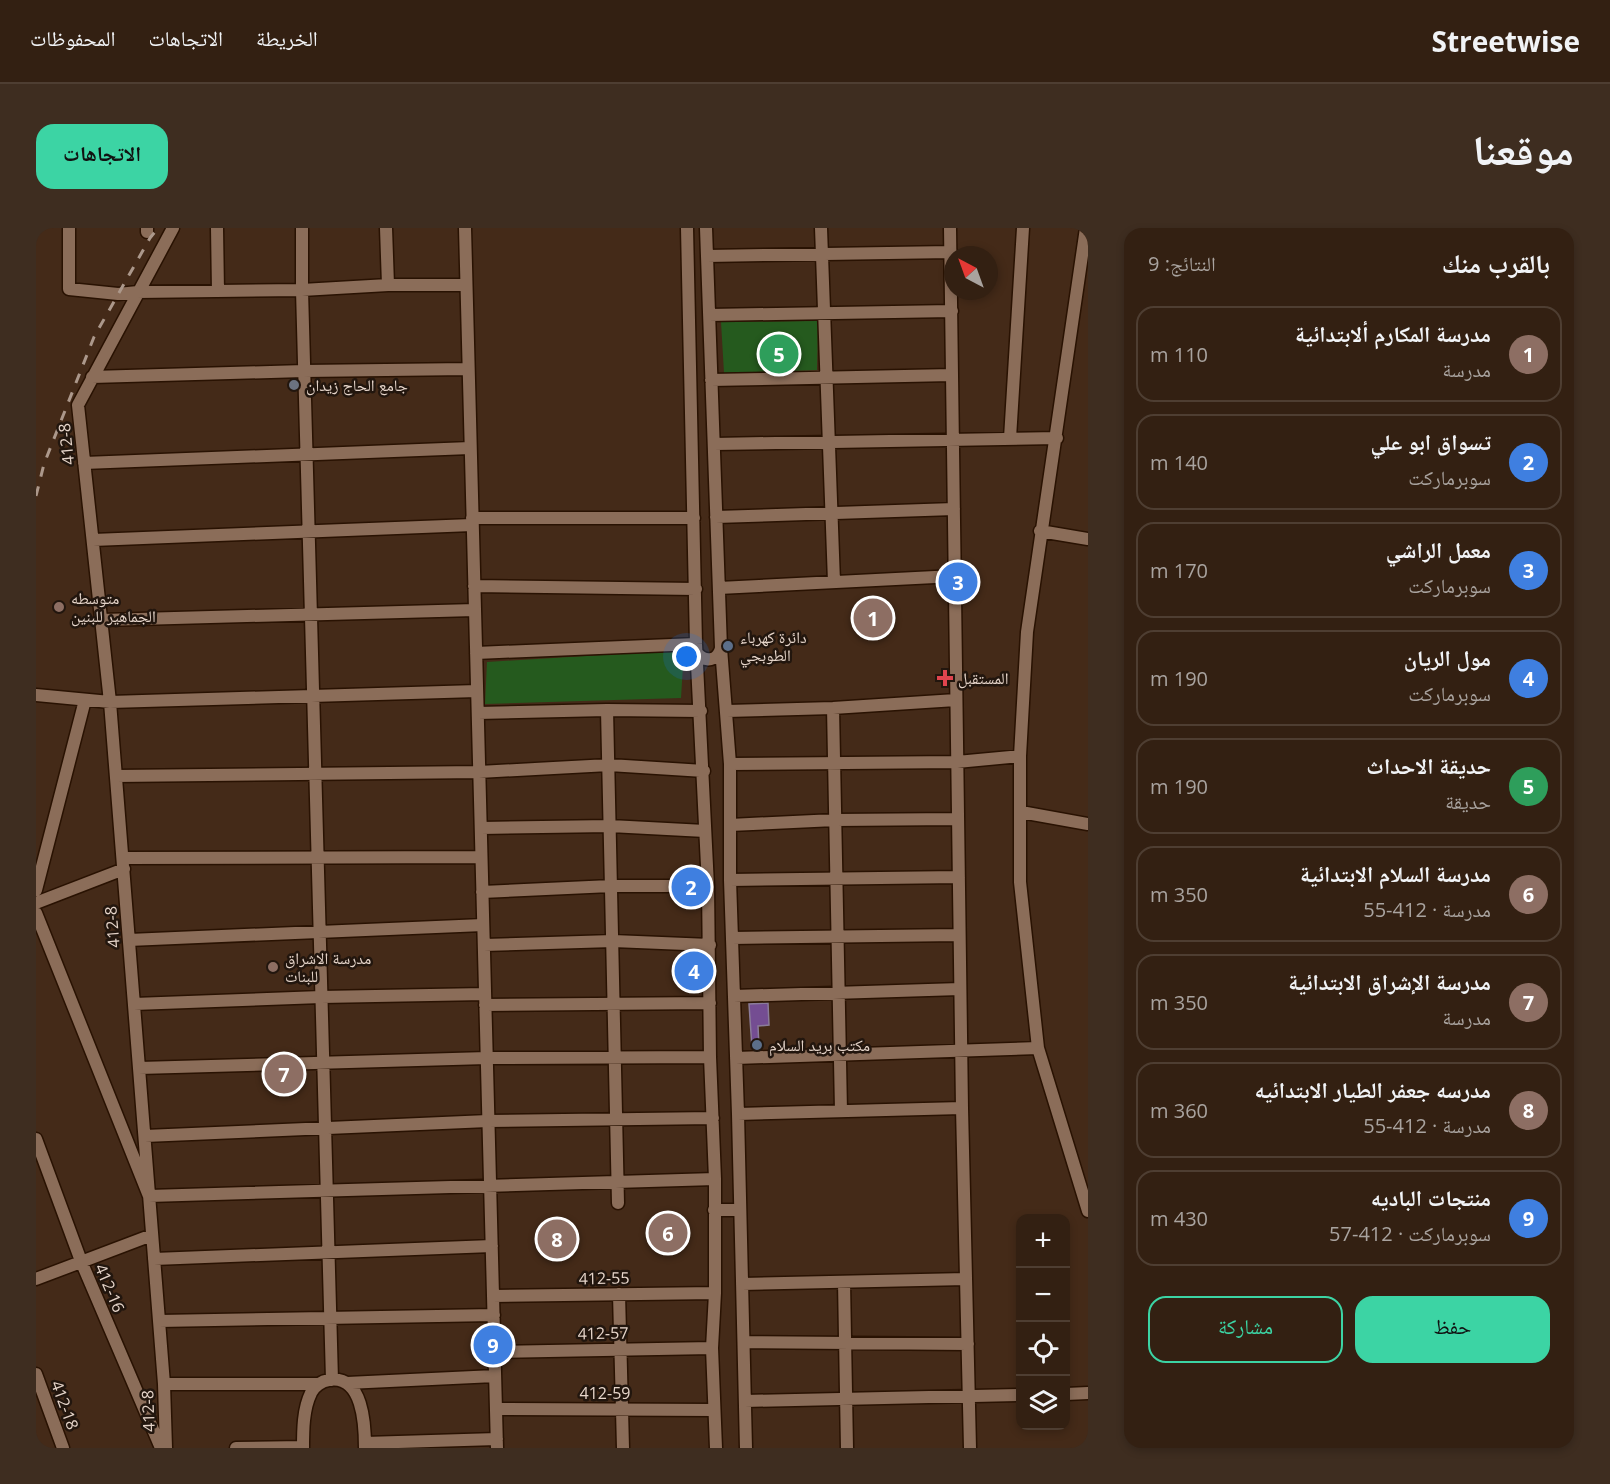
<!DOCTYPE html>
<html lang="ar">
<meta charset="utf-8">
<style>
:root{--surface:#332012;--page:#3e2d20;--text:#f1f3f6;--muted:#a9a39f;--line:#4e3e32;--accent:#3cd4a4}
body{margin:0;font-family:"Open Sans","Noto Naskh Arabic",sans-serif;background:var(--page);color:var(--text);direction:rtl}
.controls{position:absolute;right:18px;bottom:18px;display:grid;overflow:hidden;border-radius:12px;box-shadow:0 3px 9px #0003}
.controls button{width:54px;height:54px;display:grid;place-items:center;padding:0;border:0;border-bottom:2px solid var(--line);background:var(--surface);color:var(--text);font:30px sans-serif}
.compass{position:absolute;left:908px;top:18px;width:54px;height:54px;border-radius:50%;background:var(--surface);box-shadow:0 3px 9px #0003;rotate:319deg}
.you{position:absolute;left:651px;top:429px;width:21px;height:21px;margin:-15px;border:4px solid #fff;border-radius:50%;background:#1a73e8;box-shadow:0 0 0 9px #1a73e833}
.badge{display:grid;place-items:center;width:39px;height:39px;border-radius:50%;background:var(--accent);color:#fff;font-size:20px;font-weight:700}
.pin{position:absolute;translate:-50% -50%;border:3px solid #fff;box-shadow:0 2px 6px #0006}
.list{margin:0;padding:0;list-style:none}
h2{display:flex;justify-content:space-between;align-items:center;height:78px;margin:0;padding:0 24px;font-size:26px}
h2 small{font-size:20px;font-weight:400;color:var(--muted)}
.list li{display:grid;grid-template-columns:39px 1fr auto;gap:18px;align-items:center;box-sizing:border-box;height:96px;margin:0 12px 12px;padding:0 12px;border:2px solid var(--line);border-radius:18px}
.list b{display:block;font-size:22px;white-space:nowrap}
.list p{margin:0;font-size:20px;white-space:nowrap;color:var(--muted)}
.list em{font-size:20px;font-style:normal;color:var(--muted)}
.actions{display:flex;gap:12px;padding:18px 24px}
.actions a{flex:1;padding:14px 0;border:2px solid var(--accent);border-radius:18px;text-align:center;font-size:21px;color:var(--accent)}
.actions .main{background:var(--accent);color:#111}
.icon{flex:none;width:33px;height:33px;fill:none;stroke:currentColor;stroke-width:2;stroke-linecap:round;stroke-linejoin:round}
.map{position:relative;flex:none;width:1052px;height:1220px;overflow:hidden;direction:ltr;border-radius:18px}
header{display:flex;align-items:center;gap:36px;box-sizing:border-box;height:84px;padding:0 30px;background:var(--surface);border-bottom:2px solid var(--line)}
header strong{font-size:28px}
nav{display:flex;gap:33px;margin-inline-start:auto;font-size:21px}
.intro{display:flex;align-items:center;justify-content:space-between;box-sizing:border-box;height:144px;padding:0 36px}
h1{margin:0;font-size:42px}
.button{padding:15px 27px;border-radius:18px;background:var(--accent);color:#111;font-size:21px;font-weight:700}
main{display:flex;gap:36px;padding:0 36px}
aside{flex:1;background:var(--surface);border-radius:18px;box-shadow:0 3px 9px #0003}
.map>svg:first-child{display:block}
</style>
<header>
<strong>Streetwise</strong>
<nav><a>الخريطة</a><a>الاتجاهات</a><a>المحفوظات</a></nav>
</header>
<div class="intro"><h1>موقعنا</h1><a class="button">الاتجاهات</a></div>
<main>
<aside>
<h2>بالقرب منك<small>النتائج: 9</small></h2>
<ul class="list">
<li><span class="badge" style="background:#8d6e63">1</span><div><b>مدرسة المكارم ألابتدائية</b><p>مدرسة</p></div><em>110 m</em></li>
<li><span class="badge" style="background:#3f7fe0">2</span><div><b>تسواق ابو علي</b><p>سوبرماركت</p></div><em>140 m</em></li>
<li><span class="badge" style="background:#3f7fe0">3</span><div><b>معمل الراشي</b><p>سوبرماركت</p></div><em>170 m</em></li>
<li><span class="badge" style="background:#3f7fe0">4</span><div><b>مول الريان</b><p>سوبرماركت</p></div><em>190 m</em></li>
<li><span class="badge" style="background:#2e9e5b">5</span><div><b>حديقة الاحداث</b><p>حديقة</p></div><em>190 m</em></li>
<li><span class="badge" style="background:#8d6e63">6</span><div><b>مدرسة السلام الابتدائية</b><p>مدرسة · 412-55</p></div><em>350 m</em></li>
<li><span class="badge" style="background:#8d6e63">7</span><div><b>مدرسة الإشراق الابتدائية</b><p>مدرسة</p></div><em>350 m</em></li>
<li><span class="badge" style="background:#8d6e63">8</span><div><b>مدرسه جعفر الطيار الابتدائيه</b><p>مدرسة · 412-55</p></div><em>360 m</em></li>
<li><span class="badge" style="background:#3f7fe0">9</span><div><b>منتجات الباديه</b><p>سوبرماركت · 412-57</p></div><em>430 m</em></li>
</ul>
<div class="actions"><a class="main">حفظ</a><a>مشاركة</a></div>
</aside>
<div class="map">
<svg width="1052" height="1220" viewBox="0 0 1052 1220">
<rect width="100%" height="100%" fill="#442a18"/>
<path fill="#255a1e" d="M782 93 781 142 688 145 685 94Z
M648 422 645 470 449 476 451 434Z"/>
<path fill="#744d92" stroke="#8b7c9a" stroke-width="1.5" d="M732 775 733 797 722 798 723 819 716 820 713 776Z"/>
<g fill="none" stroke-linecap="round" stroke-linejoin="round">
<defs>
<path id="minor" d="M33 0V61L82 66 102 64 266 62 352 57H430
M181 0 182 63
M266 0V62L296 1152
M350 0 352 57
M429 0 461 1220
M651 0 660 416 672 658 674 829 679 951V1065L676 1120 680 1220
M670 0 685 420 694 536V652L702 886 710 1220
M785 0 798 354
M914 0 926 880 934 1220
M1050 0 991 404 984 528V654L1002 820 1052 983
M111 4V0
M671 28 915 24
M673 87 916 83
M56 149 268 143 432 141
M675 152 916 147
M974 210 987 0
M678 216 1021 210
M48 235 434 220
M680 289 918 281
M436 290H658
M1004 303 1052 311
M57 312 436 297
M438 358 660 361
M683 360 919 348
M66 392 439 382
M440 425 660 416
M661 425C669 435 682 433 685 420
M0 467 74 474 441 463
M797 480 805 883
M571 482 582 975
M691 483 797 480 920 472
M442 485 571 482 665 483
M694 536 921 534 984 528
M80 548 443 544 573 537 668 543
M985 584 1052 596
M694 597 799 592 921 591
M445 600 574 598 669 603
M87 630 445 629
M694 652 923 649
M0 662 49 472
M446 664 575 658H672
M0 675 88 641
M0 685 113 968 679 951
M696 710 923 707
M93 712 447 697
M448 717 577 713 674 717
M698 768 924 761
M98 776 285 769 449 766
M449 777 674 775
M700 830 1002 820
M103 840 451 830 674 829
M702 886 926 880
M109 908 452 893 677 890
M0 911 45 1033 125 1220
M678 982H704
M118 1031 456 1018
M0 1051 116 1007
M808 1054 811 1220
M706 1056 930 1051
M583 1066 587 1220
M457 1068 679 1065
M123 1093 458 1087
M708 1114 932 1116
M459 1124 676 1120
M0 1146 27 1220
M311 1155 459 1148
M128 1156H282
M1030 1166 1052 1165
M709 1173 984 1167
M460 1181 678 1182
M329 1215 461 1211
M130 1220 128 1156 74 474 42 177 137 0
M200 1220 267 1219
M267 1220C267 1203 267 1181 275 1165 278 1158 286 1153 293 1152 327 1146 329 1197 329 1220"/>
</defs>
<use href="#minor" stroke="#291202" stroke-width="15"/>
<use href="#minor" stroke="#8b6d59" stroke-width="12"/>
<path stroke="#ac988b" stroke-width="3" stroke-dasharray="10 10" stroke-linecap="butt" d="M0 268 8 236 58 109 114 10 122 0"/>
</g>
<circle fill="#6b7280" stroke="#22160e" stroke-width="2" cx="258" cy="157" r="6"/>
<g fill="#8d6e63" stroke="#22160e" stroke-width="2">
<circle cx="23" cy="379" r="6"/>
<circle cx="237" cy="739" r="6"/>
</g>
<g fill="#5c6f8a" stroke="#22160e" stroke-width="2">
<circle cx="692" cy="418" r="6"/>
<circle cx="721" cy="817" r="6"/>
</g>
<path fill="#e0444e" stroke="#22160e" stroke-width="2" d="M906 441h6v6h6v6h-6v6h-6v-6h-6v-6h6z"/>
<g text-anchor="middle" stroke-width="5" stroke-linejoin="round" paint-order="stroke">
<g font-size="16" fill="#e6d5ca" stroke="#22160e" text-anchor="start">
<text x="270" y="163">جامع الحاج زيدان</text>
<text x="35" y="376">متوسطه<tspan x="35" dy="18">الجماهير للبنين</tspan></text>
<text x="704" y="415">دائرة كهرباء<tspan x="704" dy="18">الطوبجي</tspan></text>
<text x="922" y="456">المستقبل</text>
<text x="249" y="736">مدرسة الاشراق<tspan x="249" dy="18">للبنات</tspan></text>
<text x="733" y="823">مكتب بريد السلام</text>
</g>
<g font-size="16" fill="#e6d5ca" stroke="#22160e">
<text transform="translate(30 216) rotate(-96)" y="6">412-8</text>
<text transform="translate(76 699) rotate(-95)" y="6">412-8</text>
<text transform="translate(568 1050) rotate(-1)" y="6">412-55</text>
<text transform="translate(74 1060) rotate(67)" y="6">412-16</text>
<text transform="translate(567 1105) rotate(-1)" y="6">412-57</text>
<text x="569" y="1171">412-59</text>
<text transform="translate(29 1177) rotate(70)" y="6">412-18</text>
<text transform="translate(112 1183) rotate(-92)" y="6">412-8</text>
</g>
</g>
</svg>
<div class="controls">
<button>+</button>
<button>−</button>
<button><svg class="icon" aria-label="locate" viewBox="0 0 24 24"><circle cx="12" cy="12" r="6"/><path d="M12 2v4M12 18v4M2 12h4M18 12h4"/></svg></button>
<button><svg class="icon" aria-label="layers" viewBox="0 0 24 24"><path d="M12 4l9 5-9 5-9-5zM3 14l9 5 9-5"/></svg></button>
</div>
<svg class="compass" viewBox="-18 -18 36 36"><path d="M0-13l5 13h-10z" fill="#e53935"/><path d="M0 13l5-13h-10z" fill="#a9a39f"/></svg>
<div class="you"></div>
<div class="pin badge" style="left:837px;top:390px;background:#8d6e63">1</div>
<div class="pin badge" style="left:655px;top:659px;background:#3f7fe0">2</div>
<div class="pin badge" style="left:922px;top:354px;background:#3f7fe0">3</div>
<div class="pin badge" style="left:658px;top:743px;background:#3f7fe0">4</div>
<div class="pin badge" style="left:743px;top:126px;background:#2e9e5b">5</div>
<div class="pin badge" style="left:632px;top:1005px;background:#8d6e63">6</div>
<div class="pin badge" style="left:248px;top:846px;background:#8d6e63">7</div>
<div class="pin badge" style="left:521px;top:1011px;background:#8d6e63">8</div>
<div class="pin badge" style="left:457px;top:1117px;background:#3f7fe0">9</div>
</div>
</main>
